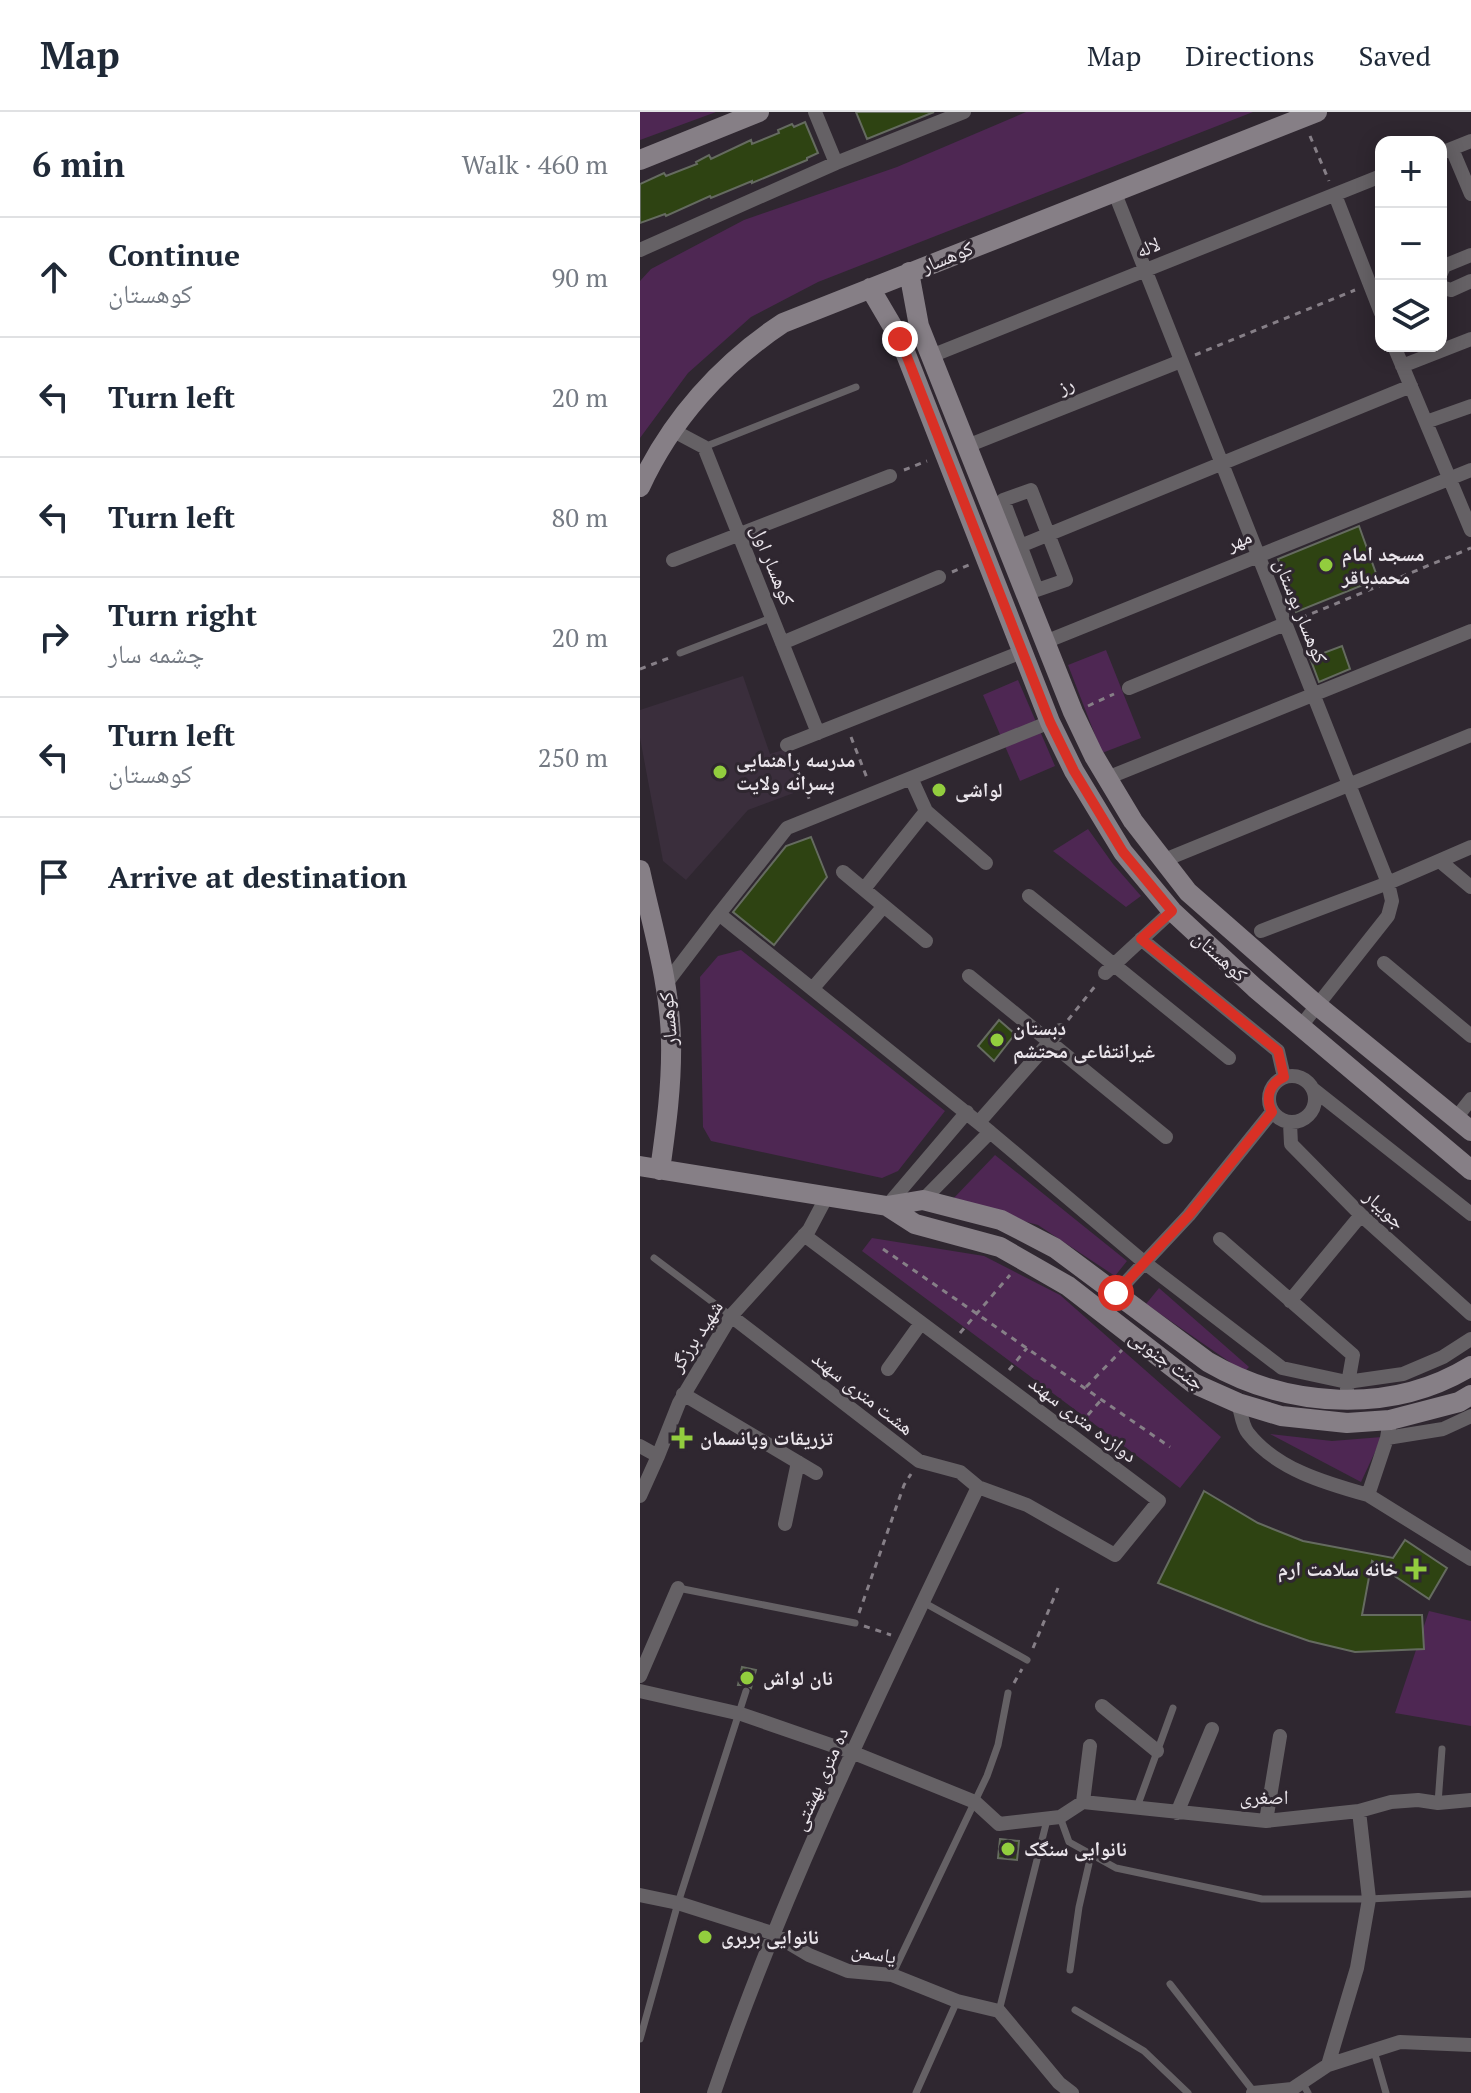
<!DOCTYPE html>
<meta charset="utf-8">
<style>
:root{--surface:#fff;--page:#f2f2f3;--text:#1f2937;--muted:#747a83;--line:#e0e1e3}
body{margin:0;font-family:"PT Serif","Noto Naskh Arabic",serif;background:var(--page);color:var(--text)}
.controls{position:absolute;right:24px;top:24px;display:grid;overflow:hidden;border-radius:16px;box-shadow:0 4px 20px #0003}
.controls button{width:72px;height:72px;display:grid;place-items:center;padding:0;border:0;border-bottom:2px solid var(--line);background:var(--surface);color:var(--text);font:40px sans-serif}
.stop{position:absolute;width:24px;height:24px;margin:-18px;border:6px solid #d93025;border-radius:50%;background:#fff}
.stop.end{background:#d93025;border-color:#fff;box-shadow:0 2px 8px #0008}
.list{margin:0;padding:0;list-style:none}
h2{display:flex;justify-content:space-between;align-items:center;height:104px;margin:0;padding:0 32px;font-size:34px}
h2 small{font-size:26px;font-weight:400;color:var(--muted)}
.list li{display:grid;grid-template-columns:52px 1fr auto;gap:24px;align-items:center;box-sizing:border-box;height:120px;padding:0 32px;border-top:2px solid var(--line)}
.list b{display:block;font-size:30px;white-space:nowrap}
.list p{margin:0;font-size:26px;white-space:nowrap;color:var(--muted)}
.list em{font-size:26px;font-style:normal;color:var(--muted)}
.icon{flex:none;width:44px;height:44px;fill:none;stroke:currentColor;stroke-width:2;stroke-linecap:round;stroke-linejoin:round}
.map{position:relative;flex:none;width:831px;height:1981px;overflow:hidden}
header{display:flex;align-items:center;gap:48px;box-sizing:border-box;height:112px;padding:0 40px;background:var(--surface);border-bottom:2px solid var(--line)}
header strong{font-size:38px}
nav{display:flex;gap:44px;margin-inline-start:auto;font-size:28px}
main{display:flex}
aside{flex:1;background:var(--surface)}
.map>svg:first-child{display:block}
</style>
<header>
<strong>Map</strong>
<nav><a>Map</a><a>Directions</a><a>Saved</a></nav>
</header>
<main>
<aside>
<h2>6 min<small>Walk · 460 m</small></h2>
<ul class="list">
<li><svg class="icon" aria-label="ahead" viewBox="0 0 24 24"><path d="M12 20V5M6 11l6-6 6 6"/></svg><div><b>Continue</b><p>کوهستان</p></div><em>90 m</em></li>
<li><svg class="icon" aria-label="left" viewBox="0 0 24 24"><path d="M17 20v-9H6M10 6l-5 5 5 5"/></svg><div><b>Turn left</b></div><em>20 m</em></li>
<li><svg class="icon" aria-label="left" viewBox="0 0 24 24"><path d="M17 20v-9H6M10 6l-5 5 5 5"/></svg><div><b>Turn left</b></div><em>80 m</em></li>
<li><svg class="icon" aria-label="right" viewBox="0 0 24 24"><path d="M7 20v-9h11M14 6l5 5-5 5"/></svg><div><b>Turn right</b><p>چشمه سار</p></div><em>20 m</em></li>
<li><svg class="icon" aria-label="left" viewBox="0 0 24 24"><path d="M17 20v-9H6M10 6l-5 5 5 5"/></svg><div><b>Turn left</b><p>کوهستان</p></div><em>250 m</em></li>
<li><svg class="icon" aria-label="arrive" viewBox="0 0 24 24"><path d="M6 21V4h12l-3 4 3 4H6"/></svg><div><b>Arrive at destination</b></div></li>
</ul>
</aside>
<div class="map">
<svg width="831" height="1981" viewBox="0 0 831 1981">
<rect width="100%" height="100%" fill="#2f2730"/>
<path fill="#3a2e3c" d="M103 564 130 642 146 637 159 679 108 698 46 768 23 749 0 626V598Z"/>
<path fill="#4e2753" d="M0 0H76L0 28Z
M386 0H613L178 170 111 205 48 261 0 326V169L11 157 104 108 257 55Z
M466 538 501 626 462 641 428 553Z
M378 568 415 654 380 669 343 583Z
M448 717 473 752 501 784 486 795 413 739Z
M101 838 305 999 258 1059 242 1066 71 1029 63 1015 60 865 78 844Z
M355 1043 487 1149 475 1164 398 1113 311 1089Z
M232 1126 344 1144 420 1183 581 1325 540 1376 222 1139Z
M519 1176 609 1255 604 1260 506 1192Z
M630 1322 692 1329 742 1325 721 1370Z
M789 1499 831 1509V1614L755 1601Z"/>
<path fill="#2e4312" stroke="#656b60" stroke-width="2" d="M216 0H294L227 27Z
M165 10 178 41 167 46V48L112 71V69L71 86 70 84 26 104 25 102 0 111V72L24 61 26 64 57 52 56 50 69 43 71 47 111 28 112 32 139 21 138 18 152 12 154 15Z
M719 414 738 467 656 500 638 447Z
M702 534 710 557 679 570 670 546Z
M171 725 187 765 134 833 93 800 146 734Z
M359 908 375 922 354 949 338 934Z
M564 1379 618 1411 663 1429 753 1446 765 1428 807 1456 789 1487 732 1449 722 1503H782L784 1537 715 1540 669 1529 618 1511 518 1471Z
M102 1555 116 1558 111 1576 107 1573H98Z
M360 1727 379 1729 377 1748 358 1746Z"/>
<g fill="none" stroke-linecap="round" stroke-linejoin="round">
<path stroke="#867f87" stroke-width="3" stroke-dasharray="6 6" stroke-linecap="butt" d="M670 24 689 69
M555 243 715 178
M264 358 287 349
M312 460 331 452
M661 506 831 436
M0 557 29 546
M448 594 474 582
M211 625 227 666
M153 648 170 689
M428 908 456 873
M243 1137 530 1335
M320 1221 370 1163
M369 1258 387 1236
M446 1275 482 1238
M440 1312 461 1288
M219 1501 264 1373 271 1362
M224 1514 251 1523
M393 1536 418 1476
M374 1571 382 1557"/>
<path stroke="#656165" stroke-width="7" d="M64 335 216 275
M40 541 131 506
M14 1146 91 1204
M38 1476 215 1511
M283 1490 387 1548
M798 1691 802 1637
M497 1695 533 1596
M420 1705 429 1730 476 1756 622 1787H729L831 1782
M430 1858 439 1795 451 1743
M252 1863 347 1664 358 1633 368 1581
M530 1872 614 1980
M435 1898 504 1939 548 1981
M359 1899 407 1708
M0 1927 38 1791 106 1579
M734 1939 746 1981
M662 1970 668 1981
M276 1981 317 1889"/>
<path stroke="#656165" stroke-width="14" d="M812 37 831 82
M801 41 831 29
M196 51 324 0
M474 79 748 771 752 789 748 804 661 914
M695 83 741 201
M0 138 196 51 175 0
M801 161 804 154 831 143
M801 175 811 178 831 169
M754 234 831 418
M291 244 741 64
M762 254 831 227
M786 310 831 294
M32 318 64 335 178 621
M327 334 541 249
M391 378 426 468 397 478 363 388Z
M368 439 771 274
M33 448 250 364
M405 530 831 358
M142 531 299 465
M489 576 645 512
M147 633 382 540
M271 666 286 699 346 751
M467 666 831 519
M522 749 831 623
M801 750 831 775
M203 760 286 829
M224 777 286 699
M389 784 589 946
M79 802 147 716 410 610
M621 819 748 771 831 735
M501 827 638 939 644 965
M744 851 831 924
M465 861 532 799
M329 864 526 1025
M25 873 79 802 350 1020 505 1151 642 1256 707 1270 763 1262 803 1245 831 1227
M173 876 244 794
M629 987a23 23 0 1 1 46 0a23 23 0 1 1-46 0Z
M673 977 831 1102
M816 1006 831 987
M339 1010 420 918
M650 1011 651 1032 721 1103 831 1202
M283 1088 350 1020
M247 1094 327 1000
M580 1127 713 1243 707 1277
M476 1181 549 1103 632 1000
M650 1189 721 1103
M91 1204 279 1349 320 1360 338 1375 387 1393 475 1443 519 1389 164 1123
M248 1257 281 1211
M43 1282 176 1361
M598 1291C601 1300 602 1314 608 1321 636 1357 685 1371 728 1383L747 1326 750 1308
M747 1326 803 1317 831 1304
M0 1334 18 1344 39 1291 91 1204 169 1118 187 1084
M728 1383 831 1447
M0 1384 18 1344
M145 1412 158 1350
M0 1564 38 1476
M0 1579 101 1602 214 1641 335 1690 359 1712 420 1705 443 1690 626 1709 719 1699 751 1690 778 1688 798 1691 831 1688
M462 1594 517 1639
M443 1690 450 1634
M537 1701 572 1617
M626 1709 640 1624
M0 1783 38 1791 132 1821 169 1843 208 1859 252 1863 317 1889 359 1899 419 1971 432 1981
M688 1953 717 1856 729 1787 719 1699
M74 1981C145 1772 243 1574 338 1375
M613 1981 652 1977 688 1953 760 1930 831 1933"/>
<path stroke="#867f86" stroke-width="20" d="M0 48 119 0
M269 160 279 214 433 600 454 644 493 709 548 780 678 894 831 1019
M230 176 260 227 410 610 434 659 483 740 532 799 615 876 831 1058
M0 375C31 308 81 252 143 211L677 0
M0 758C12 814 30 871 31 929 32 973 26 1015 20 1058
M0 1054 247 1094 283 1088 361 1108 415 1136 568 1250C647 1296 751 1303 831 1254
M247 1094 275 1112 360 1135 428 1174 553 1271 598 1291 641 1304 707 1311 750 1308 819 1290 831 1283"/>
</g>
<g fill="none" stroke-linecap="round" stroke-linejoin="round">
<path stroke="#d93025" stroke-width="10" d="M260 227 410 610 434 659 483 740 532 799 501 827 638 939 644 965C629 972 625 986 632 1000L549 1103 476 1181"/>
</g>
<g fill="#92cd3e" stroke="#2f2730" stroke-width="3">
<circle cx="686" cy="453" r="8"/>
<circle cx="80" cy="660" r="8"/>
<circle cx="299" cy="678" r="8"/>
<circle cx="357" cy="928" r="8"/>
<path d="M38 1314h8v8h8v8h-8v8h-8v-8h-8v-8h8z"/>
<path d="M772 1445h8v8h8v8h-8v8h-8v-8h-8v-8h8z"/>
<circle cx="107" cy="1566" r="8"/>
<circle cx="368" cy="1737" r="8"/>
<circle cx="65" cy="1825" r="8"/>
</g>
<g text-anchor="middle" stroke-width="6" stroke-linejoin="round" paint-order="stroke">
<g font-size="20" fill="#ebe6ec" stroke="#2f2730">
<text transform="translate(508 135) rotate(-22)" y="7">لاله</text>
<text transform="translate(307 145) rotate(-22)" y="7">کوهسار</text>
<text transform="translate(426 273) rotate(-22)" y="7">رز</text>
<text transform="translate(599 428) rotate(-22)" y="7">مهر</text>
<text transform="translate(133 453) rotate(68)" y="7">کوهسار اول</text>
<text transform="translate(661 499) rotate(68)" y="7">کوهسار بوستان</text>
<text transform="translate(580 844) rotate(42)" y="7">کوهستان</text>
<text transform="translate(28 907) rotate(-95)" y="7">کوهسار</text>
<text transform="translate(745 1097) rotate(43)" y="7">جویبار</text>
<text transform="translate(56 1224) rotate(-57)" y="7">شهید برزگر</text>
<text transform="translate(527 1248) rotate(36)" y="7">جنت جنوبی</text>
<text transform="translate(223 1281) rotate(38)" y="7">هشت متری سهند</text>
<text transform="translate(443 1307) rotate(37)" y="7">دوازده متری سهند</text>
<text transform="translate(180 1667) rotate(-66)" y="7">ده متری بهشتی</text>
<text x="624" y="1692">اصغری</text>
<text transform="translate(234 1841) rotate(10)" y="7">یاسمن</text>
</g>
<g font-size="20" font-weight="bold" fill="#ebe6ec" stroke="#2f2730" text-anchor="start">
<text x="702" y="449">مسجد امام<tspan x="702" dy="23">محمدباقر</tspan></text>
<text x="96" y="655">مدرسه راهنمایی<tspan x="96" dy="23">پسرانه ولایت</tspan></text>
<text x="315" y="685">لواشی</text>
<text x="373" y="923">دبستان<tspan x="373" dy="23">غیرانتفاعی محتشم</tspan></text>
<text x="60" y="1333">تزریقات وپانسمان</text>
<text x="758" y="1464" text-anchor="end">خانه سلامت ارم</text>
<text x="123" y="1573">نان لواش</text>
<text x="384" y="1744">نانوایی سنگک</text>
<text x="81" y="1832">نانوایی بربری</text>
</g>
</g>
</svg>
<div class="controls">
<button>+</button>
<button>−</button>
<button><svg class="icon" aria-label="layers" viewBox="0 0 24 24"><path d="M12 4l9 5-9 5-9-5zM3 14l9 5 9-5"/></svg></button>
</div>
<div class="stop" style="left:476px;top:1181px"></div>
<div class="stop end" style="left:260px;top:227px"></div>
</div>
</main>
